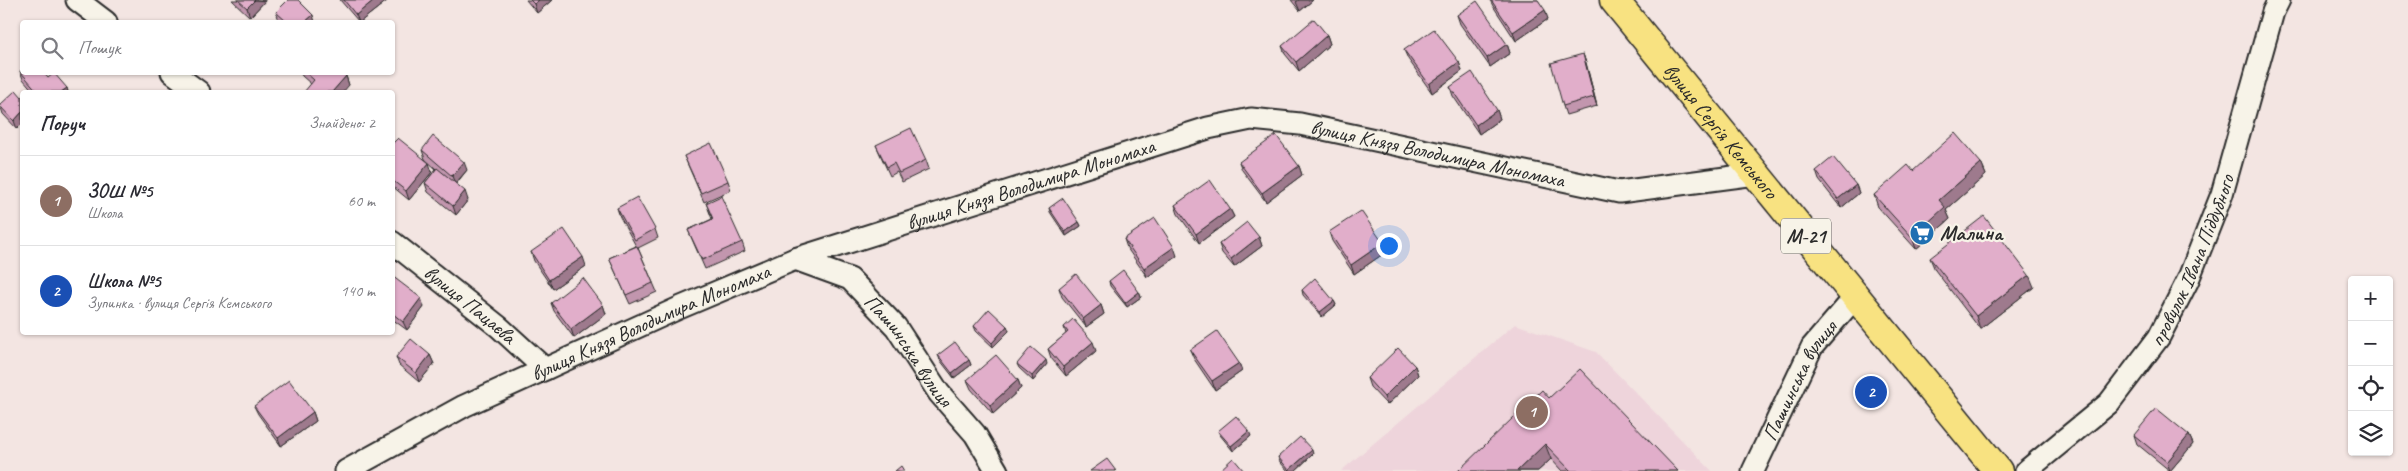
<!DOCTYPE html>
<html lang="uk">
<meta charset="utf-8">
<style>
:root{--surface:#fff;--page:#f7f7f7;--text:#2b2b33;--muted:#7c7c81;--line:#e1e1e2;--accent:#b45309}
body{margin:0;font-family:Caveat,sans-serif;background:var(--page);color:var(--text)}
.controls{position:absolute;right:15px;bottom:15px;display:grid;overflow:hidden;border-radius:5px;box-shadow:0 1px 4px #0004}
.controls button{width:45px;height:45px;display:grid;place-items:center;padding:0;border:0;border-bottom:1px solid var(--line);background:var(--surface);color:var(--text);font:25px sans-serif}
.you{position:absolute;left:1388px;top:245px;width:18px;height:18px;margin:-12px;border:4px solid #fff;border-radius:50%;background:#1a73e8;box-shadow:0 0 0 8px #1a73e833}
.badge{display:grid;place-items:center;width:32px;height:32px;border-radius:50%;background:var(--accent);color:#fff;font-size:16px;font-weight:700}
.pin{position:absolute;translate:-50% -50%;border:2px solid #fff;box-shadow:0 1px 5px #0006}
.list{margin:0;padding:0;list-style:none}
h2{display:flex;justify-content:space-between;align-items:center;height:65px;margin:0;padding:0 20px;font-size:21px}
h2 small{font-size:16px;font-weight:400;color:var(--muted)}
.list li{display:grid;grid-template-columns:32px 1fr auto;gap:15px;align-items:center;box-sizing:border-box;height:90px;padding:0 20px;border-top:1px solid var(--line)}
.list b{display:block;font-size:19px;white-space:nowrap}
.list p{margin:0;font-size:16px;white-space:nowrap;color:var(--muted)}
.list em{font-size:16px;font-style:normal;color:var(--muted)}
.icon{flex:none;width:28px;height:28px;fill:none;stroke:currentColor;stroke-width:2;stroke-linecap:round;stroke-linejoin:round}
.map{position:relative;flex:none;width:2408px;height:471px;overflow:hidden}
.search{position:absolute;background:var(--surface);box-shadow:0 1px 4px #0004;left:20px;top:20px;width:375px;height:55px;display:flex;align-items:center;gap:12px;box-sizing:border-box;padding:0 18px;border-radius:5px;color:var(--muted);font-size:19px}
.panel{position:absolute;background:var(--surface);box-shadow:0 1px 4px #0004;left:20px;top:90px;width:375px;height:245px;border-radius:5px}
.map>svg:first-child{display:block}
</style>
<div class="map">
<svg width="2408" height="471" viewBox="0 0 2408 471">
<rect width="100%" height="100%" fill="#f3e5e2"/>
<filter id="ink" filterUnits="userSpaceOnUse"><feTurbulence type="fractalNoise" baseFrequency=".02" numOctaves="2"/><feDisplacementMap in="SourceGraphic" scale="10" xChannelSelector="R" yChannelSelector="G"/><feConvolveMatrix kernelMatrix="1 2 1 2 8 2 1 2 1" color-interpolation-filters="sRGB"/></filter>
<g filter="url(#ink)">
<path fill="#eed4db" d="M1515 324 1596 352 1712 471H1341Z"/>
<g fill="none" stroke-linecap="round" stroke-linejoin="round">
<defs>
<g id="street">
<path d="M77 0 106 22"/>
<path d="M172 72 199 92"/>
<path id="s1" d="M392 242 499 327 545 369"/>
<path id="s2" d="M795 259 850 279 896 327 939 393 975 434 997 471"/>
<path id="s3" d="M346 471 464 406 679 308 795 259 1208 128 1251 119 1300 124 1619 192 1756 174"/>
<path id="s4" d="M1753 471 1812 347 1856 296"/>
<path id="s5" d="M2026 471 2109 403 2159 337 2188 280 2222 194 2273 12 2279 0"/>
</g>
<g id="highway">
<path id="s6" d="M1614 0 1998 471"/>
</g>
</defs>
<use href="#street" stroke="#2b2b2b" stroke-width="25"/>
<use href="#highway" stroke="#2b2b2b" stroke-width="31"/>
<use href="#street" stroke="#f7f3e8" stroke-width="21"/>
<use href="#highway" stroke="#f8e281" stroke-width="28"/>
</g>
<path fill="#c296ae" stroke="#2b2b2b" d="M232 0H265V1L250 17Z
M340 0H388L360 22H359Z
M526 0H552L537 13Z
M1291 0H1313L1300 11Z
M1490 0H1538L1548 19 1516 41 1493 6Z
M276 12 315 22H281L279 20Z
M1457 15 1507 44 1510 53 1490 67 1460 24Z
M1327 35 1330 44 1299 71 1285 54 1282 46Z
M1404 50 1459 62 1462 71 1432 93 1408 59Z
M1583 54 1586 63 1597 106 1566 115 1563 106Z
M20 71 48 78 67 88 68 92H34L23 79Z
M300 72H342L346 76 349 85 311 84 302 76Z
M1450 87 1497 110 1500 119 1479 134 1453 96Z
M22 97V124L17 129 3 114 0 105Z
M392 144 432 172 409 200 392 186Z
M876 145 926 160 929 169 902 182 897 172 890 176 880 154Z
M422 150 467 170 456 184 468 200 456 215 428 192 425 183 436 169 425 159Z
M684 156 728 181 731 190 704 202Z
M1239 162 1299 166 1302 175 1266 202 1242 170Z
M1981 163 1986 175 1946 210 1950 219 1916 249 1878 207 1874 195 1913 171Z
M1816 171 1856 185 1859 193 1841 208 1819 180Z
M706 203 742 242 745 251 705 269 688 230 712 219Z
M1175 205 1230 209 1234 217 1199 243 1178 214Z
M617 208 655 229 658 238 638 248 657 292 630 304 609 258 636 246 620 217Z
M1049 208 1079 222 1081 226 1066 236 1050 212Z
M1329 232 1383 243 1386 252 1354 274 1332 241Z
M1259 237 1262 246 1234 267 1222 253 1219 244Z
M1124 239 1177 256 1147 277 1127 248Z
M531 252 586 266 553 289 534 261Z
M1930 258 2034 287 1980 329 1935 270Z
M392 276 424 307 407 330 392 319Z
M1109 281 1139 292 1141 297 1127 307 1110 286Z
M1059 288 1101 305 1104 314 1086 327 1062 297Z
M1302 290 1334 301 1336 305 1322 317 1303 295Z
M551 303 603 305 606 314 574 338 554 311Z
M974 326H1007L1009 331 993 347 976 331Z
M1064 327 1096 351 1066 376 1051 358 1048 349 1066 334Z
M1190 350 1239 363 1242 371 1215 390 1194 359Z
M430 355 434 364 419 382 399 365 396 357Z
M938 355 969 360 971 365 954 378 940 360Z
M1017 364H1047L1033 381 1019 368Z
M1415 366 1418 375 1387 405 1370 387 1367 378Z
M967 380H1018L1021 388 993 414 971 389Z
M1549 398 1678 471H1562L1551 459 1538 471H1458Z
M254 406 313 412 316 421 281 446 258 414Z
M1218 431 1251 436 1233 451 1220 435Z
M2134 435H2189L2193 444 2170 471 2137 444Z
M1313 454 1295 471H1288L1280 462 1278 457Z"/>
<path fill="#9e7a8d" stroke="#2b2b2b" d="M255 0 265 1 250 17 247 8Z
M374 0H388L360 22H359L356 15Z
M539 0H552L537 13 534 4Z
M1299 0H1313L1300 11 1296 2Z
M1545 10 1548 19 1516 41 1513 32Z
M313 15 315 22H305Z
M1327 35 1330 44 1299 71 1296 62Z
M1507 44 1510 53 1490 67 1487 58Z
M1583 54 1586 63 1597 106 1594 97Z
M1459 62 1462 71 1432 93 1429 84Z
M346 76 349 85 343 92H332Z
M67 88 68 92H61Z
M1497 110 1500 119 1479 134 1476 125Z
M22 112V124L17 129 14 121Z
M464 162 467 170 455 184 452 176Z
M429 163 432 172 409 200 406 191Z
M1981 163 1986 175 1946 210 1950 219 1916 249 1912 237 1939 200Z
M1299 166 1302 175 1266 202 1262 193Z
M1856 185 1859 193 1841 208 1838 199Z
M465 191 468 200 456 215 453 206Z
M1230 209 1234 217 1199 243 1196 234Z
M1079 222 1081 226 1066 236 1065 232Z
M1259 237 1262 246 1234 267 1231 259Z
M1383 243 1386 252 1354 274 1351 265Z
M1174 247 1177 256 1147 277 1144 268Z
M583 257 586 266 553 289 549 280Z
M2029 275 2034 287 1980 329 1976 316Z
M1139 292 1141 297 1127 307 1125 303Z
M421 298 424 307 407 330 403 322Z
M1334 301 1336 305 1322 317 1320 312Z
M603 305 606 314 574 338 571 329Z
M1101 305 1104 314 1086 327 1083 319Z
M1007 326 1009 331 993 347 992 343Z
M1093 342 1096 351 1066 376 1063 367Z
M430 355 434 364 419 382 416 373Z
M969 360 971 365 954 378 952 373Z
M1046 360 1047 364 1033 381 1032 376Z
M1239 363 1242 371 1215 390 1212 381Z
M1415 366 1418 375 1387 405 1384 397Z
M1018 380 1021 388 993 414 990 405Z
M313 412 316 421 281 446 278 438Z
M1249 431 1251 436 1233 451 1231 446Z
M2189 435 2193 444 2170 471 2167 462Z
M1545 444 1551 459 1538 471H1517Z
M1312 450 1313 454 1295 471H1290L1289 470Z"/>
<path fill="#e1aeca" stroke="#2b2b2b" d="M238 0H255L247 8Z
M288 0H298L313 15 305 22H287L276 12Z
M344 0H374L356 15Z
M530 0H539L534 4Z
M1491 0H1538L1545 10 1513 32Z
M1477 1 1507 44 1487 58 1457 15Z
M1314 19 1327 35 1296 62 1282 46Z
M1434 29 1459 62 1429 84 1404 50Z
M1583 54 1594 97 1563 106 1551 63Z
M22 69V72H43L48 78 54 73 67 88 61 92H38L20 71Z
M305 72H342L346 76 332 92H304L314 80Z
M1472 72 1497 110 1476 125 1450 87Z
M16 90 22 97V112L14 121 0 106V105Z
M911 128 926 160 899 173 894 163 887 167 876 145Z
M1955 133 1981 163 1939 200 1945 207 1912 237 1874 195 1908 165 1913 171Z
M1276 135 1299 166 1262 193 1239 162Z
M433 136 464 162 452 176 422 150Z
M398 138 429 163 406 191 392 180V144Z
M711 143 728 181 701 193 684 156Z
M1833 157 1856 185 1838 199 1816 171Z
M437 168 465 191 453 206 425 183Z
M1210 180 1230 209 1196 234 1175 205Z
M721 196 742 242 702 260 688 230 713 219 706 203Z
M637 197 655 229 635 240 617 208Z
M1063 198 1079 222 1065 232 1049 208Z
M1361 211 1383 243 1351 265 1329 232Z
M1984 216 2029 275 1976 316 1930 258Z
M1155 218 1174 247 1144 268 1124 239Z
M1247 222 1259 237 1231 259 1219 244Z
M564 229 583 257 549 280 531 252Z
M637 246 653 283 626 295 609 258Z
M1123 270 1139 292 1125 303 1109 281Z
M1076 274 1101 305 1083 319 1059 288Z
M392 276 421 298 403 322 392 313Z
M583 278 603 305 571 329 551 303Z
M1315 278 1334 301 1320 312 1302 290Z
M989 309 1007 326 992 343 974 326Z
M1073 319 1093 342 1063 367 1048 349 1068 332 1064 327Z
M1217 331 1239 363 1212 381 1190 350Z
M411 339 430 355 416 373 396 357Z
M955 342 969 360 952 373 938 355Z
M1031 347 1046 360 1032 376 1017 364Z
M1398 348 1415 366 1384 397 1367 378Z
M996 355 1018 380 990 405 967 380Z
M1580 369 1678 471H1571L1545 444 1517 471H1458L1542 390 1549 398Z
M289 380 313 412 278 438 254 406Z
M2156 408 2189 435 2167 462 2134 435Z
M1236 416 1249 431 1231 446 1218 431Z
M1300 437 1312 450 1289 470 1278 457Z
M1233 458 1244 471H1219Z
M1107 459 1116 471H1090Z
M901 466 904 471H895Z"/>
</g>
<defs>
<symbol id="supermarket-disc" viewBox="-11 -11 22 22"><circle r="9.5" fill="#1f6fb2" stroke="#f7f3e8"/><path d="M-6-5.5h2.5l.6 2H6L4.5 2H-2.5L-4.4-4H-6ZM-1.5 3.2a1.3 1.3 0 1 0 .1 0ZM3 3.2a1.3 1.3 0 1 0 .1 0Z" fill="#fff"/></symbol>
</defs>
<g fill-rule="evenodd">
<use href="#supermarket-disc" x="1908" y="219" width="28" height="28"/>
</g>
<g text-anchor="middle" stroke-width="4.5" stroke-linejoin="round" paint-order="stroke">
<rect fill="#f7f3e8" stroke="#686764" stroke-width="1" x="1781" y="218.5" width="50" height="35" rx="4"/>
<g font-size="20" font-weight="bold" fill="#2b2b2b">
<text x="1806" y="243">М-21</text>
</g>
<g font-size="21" fill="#2b2b2b" stroke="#f7f3e8">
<text dy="7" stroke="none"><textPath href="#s6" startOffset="169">вулиця Сергія Кемського</textPath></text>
<text dy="7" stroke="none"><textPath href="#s3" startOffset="1164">вулиця Князя Володимира Мономаха</textPath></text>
<text dy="7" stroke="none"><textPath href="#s3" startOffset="744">вулиця Князя Володимира Мономаха</textPath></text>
<text dy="7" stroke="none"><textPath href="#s5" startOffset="274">провулок Івана Піддубного</textPath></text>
<text dy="7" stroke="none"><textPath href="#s1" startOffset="100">вулиця Пацаєва</textPath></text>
<text dy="7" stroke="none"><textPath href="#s3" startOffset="339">вулиця Князя Володимира Мономаха</textPath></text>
<text dy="7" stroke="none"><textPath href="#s2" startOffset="151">Пашинська вулиця</textPath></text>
<text dy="7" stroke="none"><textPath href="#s4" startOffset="102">Пашинська вулиця</textPath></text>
</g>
<g font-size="21" font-weight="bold" fill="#2b2b2b" stroke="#f7f3e8" text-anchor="start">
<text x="1940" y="240">Малина</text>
</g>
</g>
</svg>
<div class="controls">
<button>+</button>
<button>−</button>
<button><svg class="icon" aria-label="locate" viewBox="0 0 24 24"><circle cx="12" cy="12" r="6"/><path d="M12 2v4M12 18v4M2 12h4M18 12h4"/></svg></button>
<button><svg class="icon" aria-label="layers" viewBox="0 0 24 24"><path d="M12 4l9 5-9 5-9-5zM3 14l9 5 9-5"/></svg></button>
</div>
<div class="you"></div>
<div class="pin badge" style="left:1532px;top:412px;background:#8d6e63">1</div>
<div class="pin badge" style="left:1871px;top:392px;background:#1a4fb4">2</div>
<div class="search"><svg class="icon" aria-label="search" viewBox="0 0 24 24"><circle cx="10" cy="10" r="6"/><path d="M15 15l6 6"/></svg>Пошук</div>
<section class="panel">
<h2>Поруч<small>Знайдено: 2</small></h2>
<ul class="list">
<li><span class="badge" style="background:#8d6e63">1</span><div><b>ЗОШ №5</b><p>Школа</p></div><em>60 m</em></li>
<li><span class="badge" style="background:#1a4fb4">2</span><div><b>Школа №5</b><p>Зупинка · вулиця Сергія Кемського</p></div><em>140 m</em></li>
</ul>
</section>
</div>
